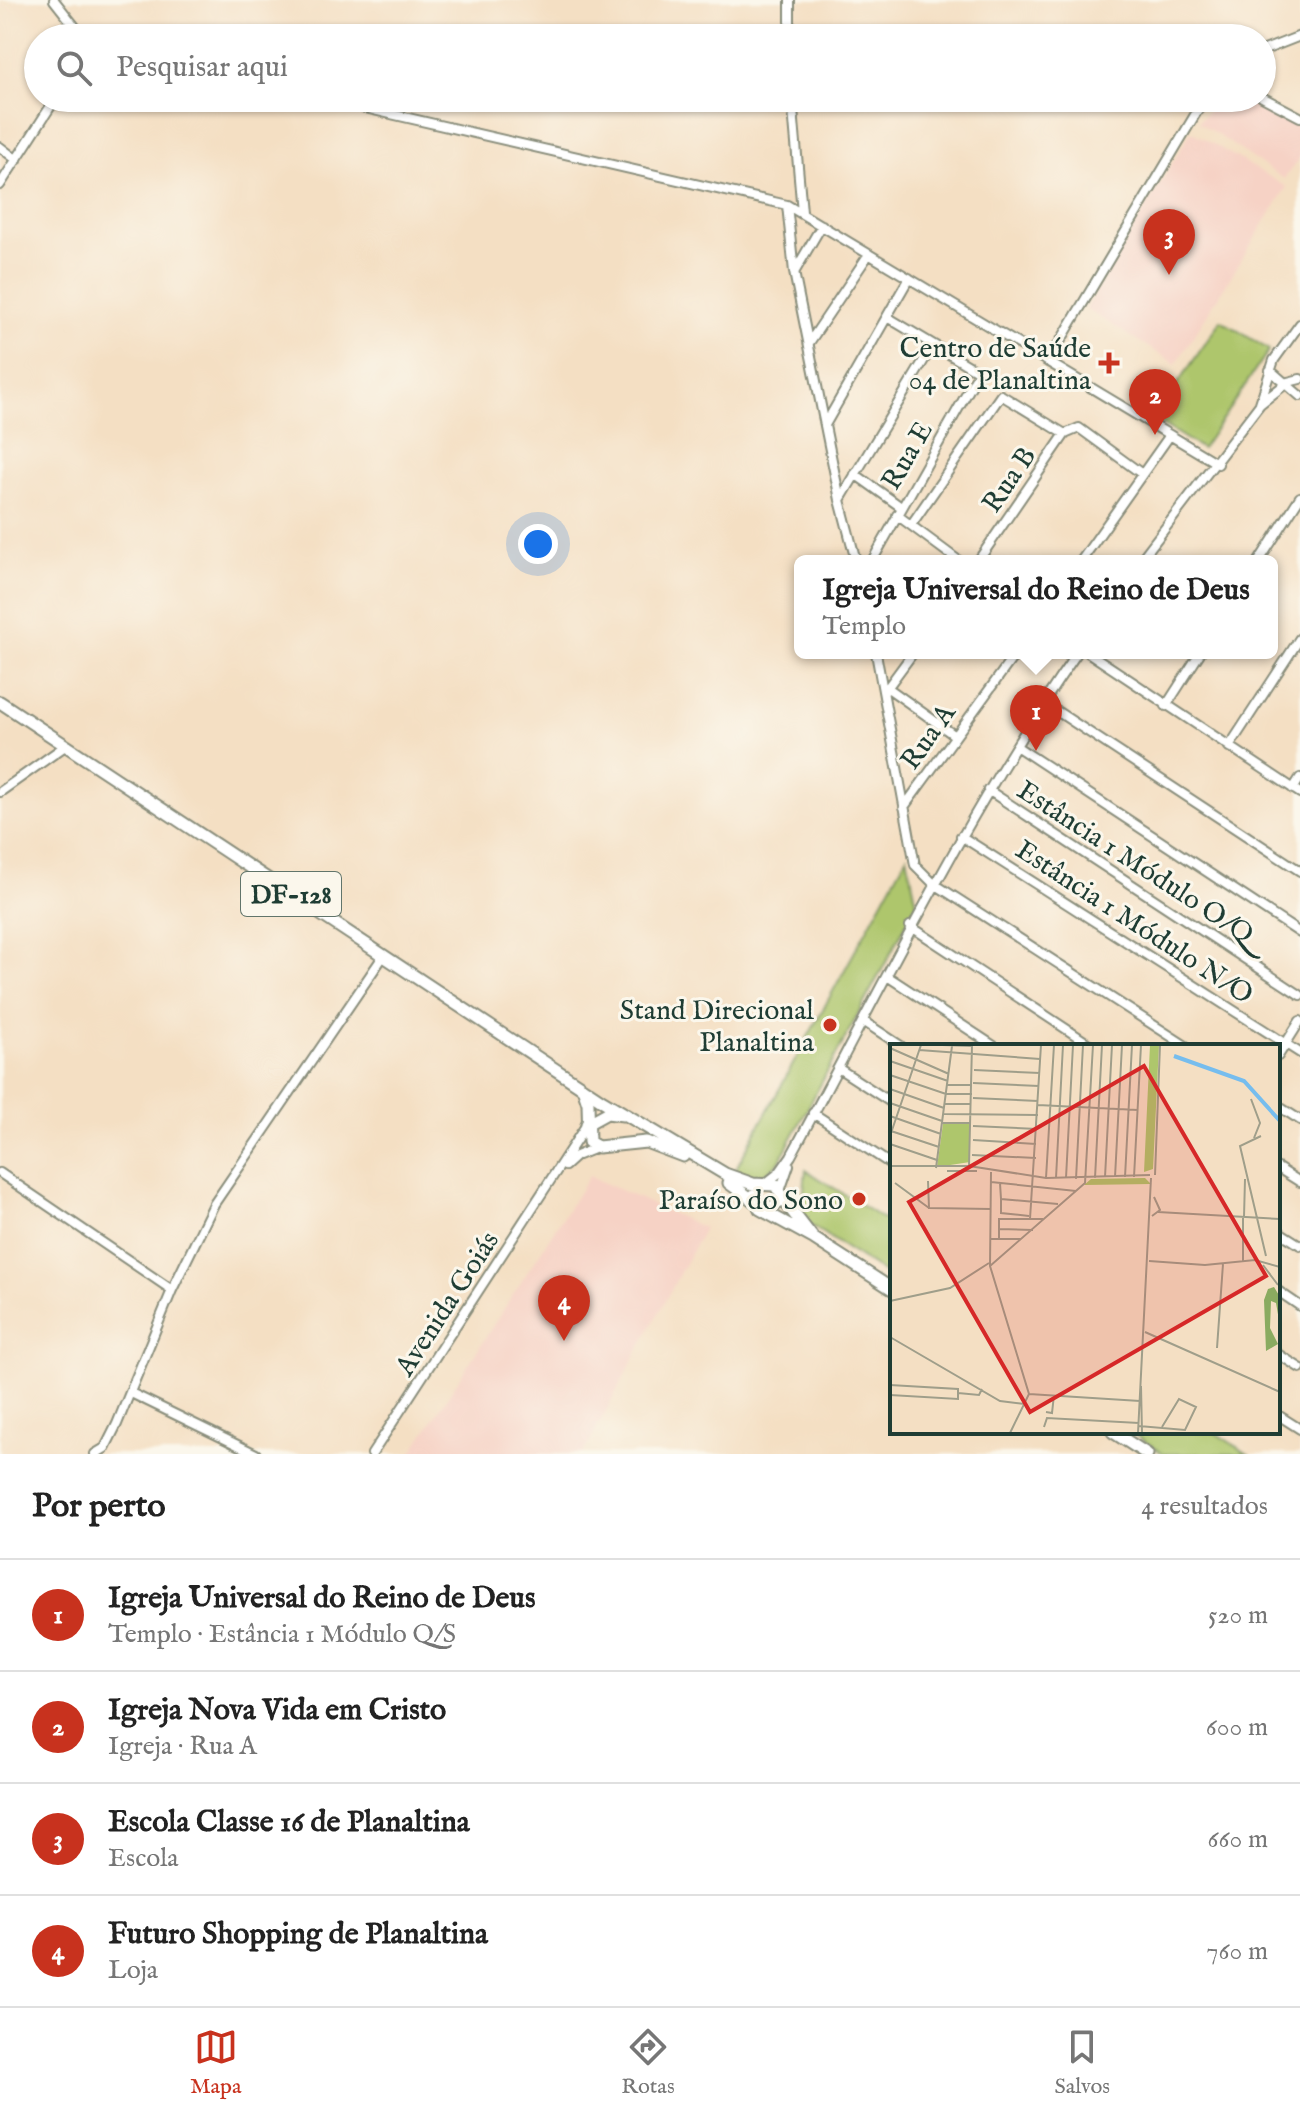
<!DOCTYPE html>
<html lang="pt">
<meta charset="utf-8">
<style>
:root{--surface:#fff;--page:#f6f6f6;--text:#222;--muted:#767676;--line:#e0e0e0;--accent:#c8321e}
body{margin:0;font-family:"IM FELL English",serif;background:var(--page);color:var(--text)}
.you{position:absolute;left:538px;top:544px;width:28px;height:28px;margin:-20px;border:6px solid #fff;border-radius:50%;background:#1a73e8;box-shadow:0 0 0 12px #1a73e833}
.badge{display:grid;place-items:center;width:52px;height:52px;border-radius:50%;background:var(--accent);color:#fff;font-size:26px;font-weight:700}
.pin{position:absolute;translate:-50% -66px;filter:drop-shadow(0 2px 4px #0008)}
.pin::after{content:'';position:absolute;top:42px;width:28px;height:24px;background:inherit;clip-path:polygon(0 0,100% 0,50% 100%)}
.popup{position:absolute;left:794px;top:555px;width:484px;height:104px;box-sizing:border-box;display:grid;place-content:center;border-radius:12px;background:var(--surface);filter:drop-shadow(0 2px 6px #0005);font-size:26px;white-space:nowrap;color:var(--muted)}
.popup b{font-size:30px;color:var(--text)}
.popup::after{content:'';position:absolute;left:50%;top:100%;margin-left:-16px;border:16px solid transparent;border-top-color:var(--surface)}
.list{margin:0;padding:0;list-style:none}
h2{display:flex;justify-content:space-between;align-items:center;height:104px;margin:0;padding:0 32px;font-size:34px}
h2 small{font-size:26px;font-weight:400;color:var(--muted)}
.list li{display:grid;grid-template-columns:52px 1fr auto;gap:24px;align-items:center;box-sizing:border-box;height:112px;padding:0 32px;border-top:2px solid var(--line)}
.list b{display:block;font-size:30px;white-space:nowrap}
.list p{margin:0;font-size:26px;white-space:nowrap;color:var(--muted)}
.list em{font-size:26px;font-style:normal;color:var(--muted)}
.icon{flex:none;width:44px;height:44px;fill:none;stroke:currentColor;stroke-width:2;stroke-linecap:round;stroke-linejoin:round}
.map{position:relative;flex:none;width:1300px;height:1454px;overflow:hidden}
.search{position:absolute;background:var(--surface);box-shadow:0 2px 6px #0004;left:24px;right:24px;top:24px;height:88px;display:flex;align-items:center;gap:20px;box-sizing:border-box;padding:0 28px;border-radius:44px;color:var(--muted);font-size:30px}
.sheet{height:552px;background:var(--surface)}
nav{display:flex;justify-content:space-around;align-items:center;box-sizing:border-box;height:112px;border-top:2px solid var(--line);background:var(--surface);font-size:22px;color:var(--muted)}
nav a{display:grid;justify-items:center;gap:4px}
nav .on{color:var(--accent)}
.map>svg:first-child{display:block}
</style>
<div class="map">
<svg width="1300" height="1454" viewBox="0 0 1300 1454">
<rect width="100%" height="100%" fill="#fbf7ec"/>
<filter id="ink" filterUnits="userSpaceOnUse"><feTurbulence type="fractalNoise" baseFrequency=".0125" numOctaves="2"/><feDisplacementMap in="SourceGraphic" scale="16" xChannelSelector="R" yChannelSelector="G"/><feConvolveMatrix kernelMatrix="1 2 1 2 8 2 1 2 1" color-interpolation-filters="sRGB"/></filter>
<filter id="wash" filterUnits="userSpaceOnUse"><feTurbulence type="fractalNoise" baseFrequency=".006" numOctaves="4" result="noise"/><feDisplacementMap in="SourceGraphic" scale="32" xChannelSelector="R" yChannelSelector="G"/><feGaussianBlur stdDeviation="1.8" result="paint"/><feColorMatrix in="noise" values="0 0 0 0 0 0 0 0 0 0 0 0 0 0 0 0 0 1.4 0 .05"/><feComposite in="paint" operator="in"/></filter>
<g filter="url(#wash)">
<rect width="100%" height="100%" fill="#f4dfc3"/>
<path fill="#f6d2c5" d="M1221 98H1248L1300 125V157L1284 179 1198 122Z
M1191 131 1287 187 1176 364 1086 309Z
M589 1176 704 1228 583 1454H411Z"/>
<path fill="#aec66c" stroke="#668250" stroke-width="2" d="M1221 320 1269 350 1202 449 1154 419Z
M907 856 917 904 779 1162C763 1178 756 1181 734 1172Z
M806 1170 892 1225V1278L801 1219Z
M1131 1432H1214L1248 1454H1164Z"/>
</g>
<g filter="url(#ink)">
<g fill="none" stroke-linecap="round" stroke-linejoin="round">
<defs>
<path id="minor" d="M54 0 84 38
M790 38V0
M1262 51 1300 36
M1262 97 1300 117
M321 98 787 205 1218 464
M792 98 802 212
M0 147 17 160
M0 185 56 98
M787 205 794 272 840 500 856 561
M795 271 822 225
M809 343 869 254
M1048 362 1205 98
M1270 370 1300 396
M1260 403 1274 360 1300 324
M825 425 909 278
M855 474 901 507
M840 500 933 345
M897 515 959 561
M911 525 1001 395 1065 434
M872 561 979 372 887 317
M978 561 1065 434 1079 428 1142 474
M1081 561 1170 435
M1140 561 1260 404 1288 382 1300 379
M1259 561 1300 497
M876 653 915 865 933 883 1186 1046
M1089 653 1300 793
M888 688 954 735
M885 691 913 653
M1043 702 1300 871
M1166 706 1200 653
M1016 746 1300 933
M1229 747 1300 638
M1293 789 1300 778
M988 790 1300 995
M0 792 65 746
M904 807 1016 653
M961 836 1300 1053
M910 926 1092 1046
M887 976 994 1046
M863 1021 901 1046
M1278 1056 1300 1021
M838 1068 892 1103
M1278 1106 1300 1120
M813 1113 892 1165
M565 1166 576 1156 598 1147
M1278 1168 1300 1182
M0 1173 172 1290
M765 1184 779 1173 791 1156C883 986 966 812 1077 653
M780 1191 789 1165
M1278 1231 1300 1245
M1278 1291 1300 1306
M1278 1354 1300 1368
M131 1393 256 1454
M1278 1415 1300 1429
M95 1454 105 1448 117 1424 172 1290 214 1204 384 955
M372 1454 587 1124"/>
<path id="major" d="M0 702 603 1101 725 1174 753 1184 775 1185 781 1194V1201L767 1211
M583 1088 588 1103 589 1142 598 1147 646 1142 683 1156
M587 1124 607 1113 623 1115
M729 1183 754 1201
M754 1195 760 1209 813 1238 892 1289
M782 1198 813 1238
M1113 1432 1147 1454"/>
</defs>
<use href="#minor" stroke="#8a8e7c" stroke-width="12"/>
<use href="#major" stroke="#8a8e7c" stroke-width="15"/>
<use href="#minor" stroke="#fff" stroke-width="8"/>
<use href="#major" stroke="#fff" stroke-width="11"/>
</g>
</g>
<g fill="#c8321e" stroke="#fbf7ec" stroke-width="3">
<path d="M1105 351h8v8h8v8h-8v8h-8v-8h-8v-8h8z"/>
<circle cx="830" cy="1025" r="8"/>
<circle cx="859" cy="1199" r="8"/>
</g>
<g text-anchor="middle" stroke-width="6" stroke-linejoin="round" paint-order="stroke">
<rect fill="#fbf7ec" stroke="#61756b" stroke-width="2" x="241" y="872" width="100" height="44" rx="6"/>
<g font-size="26" font-weight="bold" fill="#1f3d34">
<text x="291" y="903">DF-128</text>
</g>
<g font-size="28" fill="#1f3d34" stroke="#fbf7ec" text-anchor="end">
<text x="1091" y="357">Centro de Saúde<tspan x="1091" dy="32">04 de Planaltina</tspan></text>
<text x="814" y="1019">Stand Direcional<tspan x="814" dy="32">Planaltina</tspan></text>
<text x="843" y="1209">Paraíso do Sono</text>
</g>
<g font-size="28" fill="#1f3d34" stroke="#fbf7ec">
<text transform="translate(906 455) rotate(-60)" y="10">Rua E</text>
<text transform="translate(1008 479) rotate(-56)" y="10">Rua B</text>
<text transform="translate(927 736) rotate(-55)" y="10">Rua A</text>
<text transform="translate(1136 861) rotate(33)" y="10">Estância 1 Módulo O/Q</text>
<text transform="translate(1135 921) rotate(33)" y="10">Estância 1 Módulo N/O</text>
<text transform="translate(446 1303) rotate(-57)" y="10">Avenida Goiás</text>
</g>
</g>
<g transform="translate(890 1044)">
<rect width="390" height="390" fill="#f4dfc3"/>
<path d="M260 1H269L263 125 254 128ZM53 80H80V118L47 123ZM255 134 261 140 194 141 201 135Z" fill="#aec66c"/>
<path d="M384 243 390 253V282L386 259 381 257 380 284 388 300 376 307 374 256 378 245Z" fill="#8aab60"/>
<path fill="none" stroke="#76bdee" stroke-width="4" d="M284 12 354 37 390 77"/>
<path fill="none" stroke="#9f9e8a" stroke-width="2" d="M52 1 82 2M0 4 59 30M29 6 150 15M0 17 58 37M84 26 150 29M0 31 56 50H82M83 39 149 42M57 41H82M0 45 54 64M83 54 148 57M361 55 370 79 364 94M0 59 52 77M55 60H81M148 61 248 66M54 70 148 71M0 72 51 90M52 79H81M83 82 147 85M1 87 49 103M0 92 31 1M371 92 350 102 376 212M83 96 146 100M0 100 47 116M82 111 146 114M0 122H79L156 134 260 131M79 122 82 1M46 124 62 2M57 127H87M101 128 100 222 139 350 120 389M265 131 270 1M215 133 222 1M225 133 232 1M235 133 242 1M244 133 251 1M156 134 164 1M166 134 173 1M176 134 183 1M205 134 212 1M186 135 193 1M38 137 39 164 101 165M101 138 186 147M5 139 39 164M110 139 111 155 168 160M111 155V169L139 172M268 168 390 175M262 172 270 166 264 153M353 173V217M354 173 355 135M140 175 151 1M109 185 143 186M100 195H131M109 195V175H153M259 217 315 221 365 216 390 223M373 221 388 241M100 222 195 139 203 1M0 257 60 244 99 219M255 288 390 348M0 293 110 357 135 360M327 304 333 220M0 341 68 345V355L0 351M251 342 252 389M68 349 89 351 92 345M139 350 250 357M156 368 162 369 164 351M249 382 295 386 306 363 289 355 272 383M154 383 157 374 249 379M248 389 261 134"/>
<path fill="#d62828" fill-opacity="0.15" stroke="#d62828" stroke-width="4" d="M254 22 376 232 140 368 19 158Z"/>
<rect width="390" height="390" fill="none" stroke="#1f3d34" stroke-width="4"/>
</g>
</svg>
<div class="you"></div>
<div class="pin badge" style="left:1036px;top:751px">1</div>
<div class="popup"><b>Igreja Universal do Reino de Deus</b>Templo</div>
<div class="pin badge" style="left:1155px;top:435px">2</div>
<div class="pin badge" style="left:1169px;top:275px">3</div>
<div class="pin badge" style="left:564px;top:1341px">4</div>
<div class="search"><svg class="icon" aria-label="search" viewBox="0 0 24 24"><circle cx="10" cy="10" r="6"/><path d="M15 15l6 6"/></svg>Pesquisar aqui</div>
</div>
<section class="sheet">
<h2>Por perto<small>4 resultados</small></h2>
<ul class="list">
<li><span class="badge">1</span><div><b>Igreja Universal do Reino de Deus</b><p>Templo · Estância 1 Módulo Q/S</p></div><em>520 m</em></li>
<li><span class="badge">2</span><div><b>Igreja Nova Vida em Cristo</b><p>Igreja · Rua A</p></div><em>600 m</em></li>
<li><span class="badge">3</span><div><b>Escola Classe 16 de Planaltina</b><p>Escola</p></div><em>660 m</em></li>
<li><span class="badge">4</span><div><b>Futuro Shopping de Planaltina</b><p>Loja</p></div><em>760 m</em></li>
</ul>
</section>
<nav>
<a class="on"><svg class="icon" aria-label="map" viewBox="0 0 24 24"><path d="M3 6l6-2 6 2 6-2v14l-6 2-6-2-6 2zM9 4v14M15 6v14"/></svg>Mapa</a>
<a><svg class="icon" aria-label="directions" viewBox="0 0 24 24"><path d="M12 3l9 9-9 9-9-9zM9 14v-3h6M13 9l2 2-2 2"/></svg>Rotas</a>
<a><svg class="icon" aria-label="saved" viewBox="0 0 24 24"><path d="M7 4h10v16l-5-4-5 4z"/></svg>Salvos</a>
</nav>
